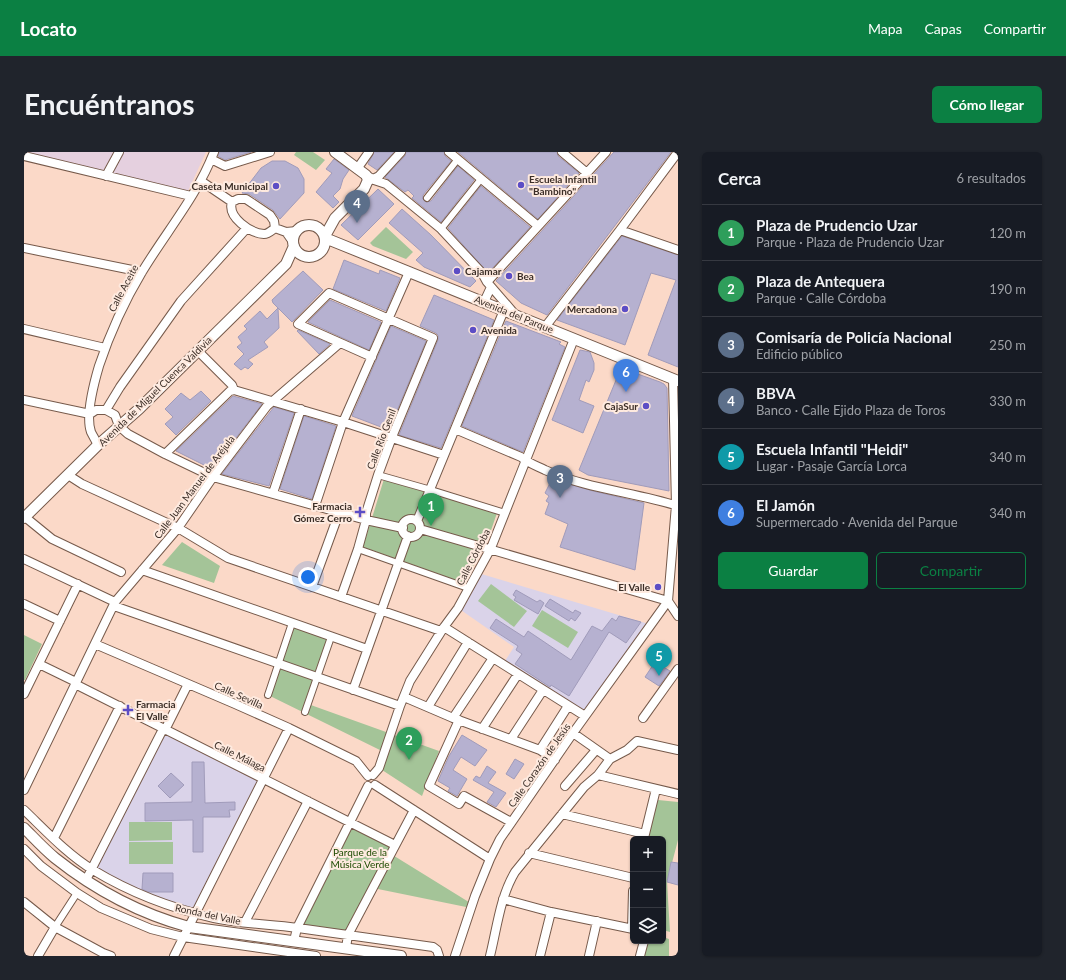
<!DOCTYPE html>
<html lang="es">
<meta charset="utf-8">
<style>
:root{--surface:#171b24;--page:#20242c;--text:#f1f3f6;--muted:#9ea1a6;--line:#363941;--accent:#0b8043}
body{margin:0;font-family:Lato,sans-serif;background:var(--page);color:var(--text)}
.controls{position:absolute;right:12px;bottom:12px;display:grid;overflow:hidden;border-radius:6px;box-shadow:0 1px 3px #0004}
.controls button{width:36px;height:36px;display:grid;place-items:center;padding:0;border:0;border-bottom:1px solid var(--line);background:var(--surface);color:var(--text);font:20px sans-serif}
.you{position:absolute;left:284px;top:425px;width:14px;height:14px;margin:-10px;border:3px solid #fff;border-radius:50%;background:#1a73e8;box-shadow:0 0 0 6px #1a73e833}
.badge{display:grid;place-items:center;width:26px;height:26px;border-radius:50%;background:var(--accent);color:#fff;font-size:13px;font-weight:700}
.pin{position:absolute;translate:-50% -33px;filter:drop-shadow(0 1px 2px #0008)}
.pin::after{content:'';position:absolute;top:21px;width:14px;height:12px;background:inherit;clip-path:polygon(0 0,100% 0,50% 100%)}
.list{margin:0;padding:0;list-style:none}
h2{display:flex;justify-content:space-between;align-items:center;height:52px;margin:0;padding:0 16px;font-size:17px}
h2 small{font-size:13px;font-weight:400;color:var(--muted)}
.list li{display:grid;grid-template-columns:26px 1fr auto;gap:12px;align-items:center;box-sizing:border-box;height:56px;padding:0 16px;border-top:1px solid var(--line)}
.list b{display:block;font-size:15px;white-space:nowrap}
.list p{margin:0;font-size:13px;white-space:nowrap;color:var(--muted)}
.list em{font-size:13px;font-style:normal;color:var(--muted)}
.actions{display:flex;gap:8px;padding:12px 16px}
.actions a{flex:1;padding:9px 0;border:1px solid var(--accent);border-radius:6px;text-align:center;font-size:14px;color:var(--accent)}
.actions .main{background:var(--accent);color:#fff}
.icon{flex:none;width:22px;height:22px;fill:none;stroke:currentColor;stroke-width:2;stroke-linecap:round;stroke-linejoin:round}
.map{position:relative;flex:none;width:654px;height:804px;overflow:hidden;border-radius:6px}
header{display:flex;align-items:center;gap:24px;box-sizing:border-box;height:56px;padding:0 20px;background:var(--accent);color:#fff}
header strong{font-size:19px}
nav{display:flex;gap:22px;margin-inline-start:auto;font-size:14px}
.intro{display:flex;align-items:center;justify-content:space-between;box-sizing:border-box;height:96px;padding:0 24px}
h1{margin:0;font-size:28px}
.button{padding:10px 18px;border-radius:6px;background:var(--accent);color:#fff;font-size:14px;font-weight:700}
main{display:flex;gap:24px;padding:0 24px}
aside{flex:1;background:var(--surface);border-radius:6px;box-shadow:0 1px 3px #0004}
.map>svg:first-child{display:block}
</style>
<header>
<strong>Locato</strong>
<nav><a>Mapa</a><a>Capas</a><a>Compartir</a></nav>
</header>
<div class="intro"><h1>Encuéntranos</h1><a class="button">Cómo llegar</a></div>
<main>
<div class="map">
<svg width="654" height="804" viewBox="0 0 654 804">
<rect width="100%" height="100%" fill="#fbd9c8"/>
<path fill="#e5d0df" d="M0 0H182L164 39 0 1Z"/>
<path fill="#dad3e9" d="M454 421 628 473 561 564 479 512 490 495 434 456Z
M139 577 240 627 173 761 145 754 68 717Z"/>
<path fill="#a4c498" d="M272 0H289L301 8 292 18 270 3Z
M362 75 389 100 382 107 349 94 346 91Z
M360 327 473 361 464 387 440 431 339 395Z
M158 390 196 414 190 431 138 413Z
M467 432 503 459 490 475 454 449Z
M518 458 554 480 544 496 508 474Z
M268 471 307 485 284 552 415 599 398 644 355 616 360 600 244 543Z
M0 483 18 492 1 528H0Z
M634 648 654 650V688L643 730 646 780 639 778V687H624Z
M105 670H148V688L105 689Z
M325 670 371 693 367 702 448 752 447 756 349 736 324 783 273 776Z
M105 690H149V712H105Z
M639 785 645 787V804H616L620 789H639Z"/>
<path fill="#b6b1d0" stroke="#a09bba" d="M195 0H227L201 8 194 4Z
M350 0H370L353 18 344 12Z
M382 0H420L421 4 427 9 399 43V47L402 50 407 49 434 14 450 28 417 70 388 46 390 44 384 38 381 40 361 25 381 4Z
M434 0H533L534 4 555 21 514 67Z
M590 0H647L523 163 497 151 472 129Z
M310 7 325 18 319 27 316 37 309 44 315 50 309 56 292 40 308 21 302 17Z
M248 9H261L274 16 280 27V41L256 67 249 58 225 42 218 41 237 16Z
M457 34 506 75 464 121 424 76Z
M354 37 370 52 334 88 317 73Z
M378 57 407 83 452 129 446 135 400 115 392 108 399 101 365 71Z
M598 84 654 103V215L624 203 652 128 627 121 601 193 533 168Z
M320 108 355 122 356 118 376 126 362 159 309 137Z
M279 119 299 138 268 170 254 156 255 176 240 190 244 195 224 208 229 212 224 217 221 215 217 218 210 212 220 202 213 195 218 191 214 185 223 177 220 174 236 159 243 167 254 156 249 151 248 148Z
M410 143 470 168 417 296 375 283 414 188V183L412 181 396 174Z
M306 148 357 170 345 198 284 170Z
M482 169 537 190 535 192 541 195 499 300 438 274Z
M367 174 402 189 365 278 328 264Z
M274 178 306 192 295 202 273 179Z
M556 198 566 200 570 211V218L565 230 562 228 555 248 570 254 559 281 528 268Z
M597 216 636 230 640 232 643 236 645 339 564 323 555 318Z
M177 239 187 249 152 283 141 272 149 265 141 257 157 241 166 248Z
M209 244 238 252 188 317 152 299Z
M250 255 270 261 245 334 198 322Z
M280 264 312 274 288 347 256 337Z
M528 327 569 339 620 351 611 418 536 395 544 372 521 362 525 351 522 349 525 344 521 341Z
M492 438 513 450 516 448 520 451 514 462 490 448 492 445 489 443Z
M526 447 549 461 551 458 557 461 551 469 547 466 545 469 521 454Z
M595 464 617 470 602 491 585 480 545 544 527 533 526 535 491 512 498 502 492 498 494 494 466 476 472 467 500 485 504 479 547 508 568 474 578 479 588 466 592 469Z
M631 510 646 519 635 534 621 525Z
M438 583 463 598 451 614 437 605 429 618 443 627 433 644 424 639 426 636 414 629 425 604Z
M491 607 500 612 490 627 482 622Z
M168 610H180L181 651 211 650V658H205L206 665H179V700H169V668L121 669V651L168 650Z
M463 614 472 620 464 631 482 641 472 655 463 650 470 640 449 628 452 624 456 626Z
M147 621 160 633 146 646 134 634Z
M647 710 654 711V733L643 730Z
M119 721H149V740H124L118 737Z"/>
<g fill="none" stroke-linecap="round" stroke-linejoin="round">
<defs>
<path id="pedestrian" d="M403 46 434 7
M417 77 457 27
M354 323 407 338 481 361
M334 397 444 436
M244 543 268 471
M281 560 307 485
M31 775 53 741"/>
<path id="minor" d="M425 0 514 74
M538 0 563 21
M0 4 167 44
M187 7 201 14 246 0
M333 17 345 0
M342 23 350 28 362 32 417 77 458 121 463 130 489 160
M82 24 95 0
M347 28 355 24 377 0
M177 29 208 50
M214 47H222L246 63 250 69 251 76C247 79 244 82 240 82 226 81 203 65 208 50Z
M251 76 262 80 269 90
M596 78 654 98
M262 80 273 79
M0 96 118 120
M463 130 582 0
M460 150 467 135
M521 175 596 78 654 0
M0 177 81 196
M174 199 208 233 210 238 319 270 420 303
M0 248 66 262 72 258H82L96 235 157 149 223 76
M82 258 91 263 95 274 104 282 141 302 189 325 342 368 379 376
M431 277 497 305C504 311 513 314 521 318 563 337 610 340 654 354
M74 293C72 289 69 284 67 280 61 263 70 231 75 214 86 181 100 150 118 120 142 80 173 44 190 0
M141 302 206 239 210 238
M44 323 58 332 154 376 204 406 417 479
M249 341 277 257
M291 354 319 270 385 120
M1 365 28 387 97 420
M378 376a9 9 0 1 1 18 0a9 9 0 1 1-18 0Z
M393 369 480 158
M396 377 644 449
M0 407 91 450
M118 418 343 497
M288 435 315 361
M317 445 334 397 342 368V361L354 323 368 285 409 186 305 141 274 172 348 205
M644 449 654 464
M0 452 36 469
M90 454 376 554
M420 475 561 564
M71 492 211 552 265 576 332 609 344 624
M15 512 52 530
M51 532 371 693
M329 538 384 384
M0 542 54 432
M380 545 429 566 516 598 531 608
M404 555 444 490
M429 566 469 506
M619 566 654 517
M435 568 405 634 435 652 440 644 487 670
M458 577 494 522
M141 578 164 532
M549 581 586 607
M487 587 519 538
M516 598 544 554
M349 623 355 616 376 554 386 529 420 475 434 456 467 396 550 187
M574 623 654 642
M351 633 466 707
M541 634 572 598
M0 638 91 450 154 376 189 325 243 254 316 191
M0 658C22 679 43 702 69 718 107 741 146 756 190 766 217 772 246 772 274 776 319 782 364 789 409 795L413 798 415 804
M538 662 621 682
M30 686 96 554
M620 686 632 637
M0 697 17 714 53 741 77 756 127 777 159 785 292 804
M505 701 609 726
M62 728 139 577
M479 747 527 760 609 777
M0 750 31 775 79 801 87 804
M221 770 284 649
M608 777 609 739
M270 789 273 776 344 634
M322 796 324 783 390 658
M14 804 31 775
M150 804 265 576
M431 804 451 744 466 707 476 687 549 581 644 449 652 353 649 227
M466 804C473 776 476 745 491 720L560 635 574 623 586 607 603 598 613 589 654 598
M516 804 527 760
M565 804 573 769
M616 804 620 789"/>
<path id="tertiary" d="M269 89a16 16 0 1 1 32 0a16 16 0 1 1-32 0Z
M301 84 311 66 340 37 344 28 342 23 311 0
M301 86 654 229
M0 366 74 293 115 257 262 112 270 94
M0 676C10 686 20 697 31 706 70 737 117 762 165 775L377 804"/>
</defs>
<use href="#pedestrian" stroke="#765a4b" stroke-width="8"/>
<use href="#minor" stroke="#765a4b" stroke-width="10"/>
<use href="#tertiary" stroke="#765a4b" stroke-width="12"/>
<use href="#pedestrian" stroke="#fff" stroke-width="6"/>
<use href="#minor" stroke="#fff" stroke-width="8"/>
<use href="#tertiary" stroke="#fff" stroke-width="10"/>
</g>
<g fill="#5c4dc5" stroke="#feeadf" stroke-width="1.5">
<circle cx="497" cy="33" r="4"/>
<circle cx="252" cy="34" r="4"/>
<circle cx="433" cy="119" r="4"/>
<circle cx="485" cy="124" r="4"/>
<circle cx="601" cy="157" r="4"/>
<circle cx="449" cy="178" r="4"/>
<circle cx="622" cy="254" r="4"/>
<path d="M334 354h4v4h4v4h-4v4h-4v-4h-4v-4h4z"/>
<circle cx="634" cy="435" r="4"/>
<path d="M102 552h4v4h4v4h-4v4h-4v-4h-4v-4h4z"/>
</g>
<g text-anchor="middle" stroke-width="4" stroke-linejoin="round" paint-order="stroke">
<g font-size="10" font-weight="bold" fill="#3b2e27" stroke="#feeadf" text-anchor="start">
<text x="505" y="31">Escuela Infantil<tspan x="505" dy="12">"Bambino"</tspan></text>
<text x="244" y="38" text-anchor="end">Caseta Municipal</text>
<text x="441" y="123">Cajamar</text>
<text x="493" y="128">Bea</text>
<text x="593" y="161" text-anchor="end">Mercadona</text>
<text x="457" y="182">Avenida</text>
<text x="614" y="258" text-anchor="end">CajaSur</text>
<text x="328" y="358" text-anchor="end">Farmacia<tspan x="328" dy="12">Gómez Cerro</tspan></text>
<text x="626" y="439" text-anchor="end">El Valle</text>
<text x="112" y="556">Farmacia<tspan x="112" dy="12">El Valle</tspan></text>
</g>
<g font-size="10" fill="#3b2e27" stroke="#feeadf">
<text transform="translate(99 136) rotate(-62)" y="4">Calle Aceite</text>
<text transform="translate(490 162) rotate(22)" y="4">Avenida del Parque</text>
<text transform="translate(131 239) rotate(-44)" y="4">Avenida de Miguel Cuenca Valdivia</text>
<text transform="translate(357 287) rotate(-69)" y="4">Calle Río Genil</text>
<text transform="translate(170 335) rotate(-53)" y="4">Calle Juan Manuel de Aréjula</text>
<text transform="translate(449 405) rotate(-63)" y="4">Calle Córdoba</text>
<text transform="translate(215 543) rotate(24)" y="4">Calle Sevilla</text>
<text transform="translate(216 604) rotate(26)" y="4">Calle Málaga</text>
<text transform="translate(515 613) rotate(-55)" y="4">Calle Corazón de Jesús</text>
<text transform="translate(184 762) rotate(12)" y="4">Ronda del Valle</text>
</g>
<g font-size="10" fill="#1c4b00" stroke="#feeadf">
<text x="336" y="704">Parque de la<tspan x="336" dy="12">Música Verde</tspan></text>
</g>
</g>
</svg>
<div class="controls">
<button>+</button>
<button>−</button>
<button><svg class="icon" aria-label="layers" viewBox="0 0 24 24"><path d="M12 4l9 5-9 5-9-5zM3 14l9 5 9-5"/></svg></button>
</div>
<div class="you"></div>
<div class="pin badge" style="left:407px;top:374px;background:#2e9e5b">1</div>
<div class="pin badge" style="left:385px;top:608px;background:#2e9e5b">2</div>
<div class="pin badge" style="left:536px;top:346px;background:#5c6f8a">3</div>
<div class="pin badge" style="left:333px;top:71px;background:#5c6f8a">4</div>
<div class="pin badge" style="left:635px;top:524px;background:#0f9aa8">5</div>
<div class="pin badge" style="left:602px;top:240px;background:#3f7fe0">6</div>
</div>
<aside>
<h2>Cerca<small>6 resultados</small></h2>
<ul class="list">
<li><span class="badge" style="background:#2e9e5b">1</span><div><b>Plaza de Prudencio Uzar</b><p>Parque · Plaza de Prudencio Uzar</p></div><em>120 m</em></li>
<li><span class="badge" style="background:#2e9e5b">2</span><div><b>Plaza de Antequera</b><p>Parque · Calle Córdoba</p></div><em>190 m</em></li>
<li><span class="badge" style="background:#5c6f8a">3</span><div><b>Comisaría de Policía Nacional</b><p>Edificio público</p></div><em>250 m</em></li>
<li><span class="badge" style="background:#5c6f8a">4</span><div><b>BBVA</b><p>Banco · Calle Ejido Plaza de Toros</p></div><em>330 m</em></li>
<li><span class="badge" style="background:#0f9aa8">5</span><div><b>Escuela Infantil &quot;Heidi&quot;</b><p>Lugar · Pasaje García Lorca</p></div><em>340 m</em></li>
<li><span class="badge" style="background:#3f7fe0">6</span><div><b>El Jamón</b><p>Supermercado · Avenida del Parque</p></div><em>340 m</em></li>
</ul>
<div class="actions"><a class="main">Guardar</a><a>Compartir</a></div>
</aside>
</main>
